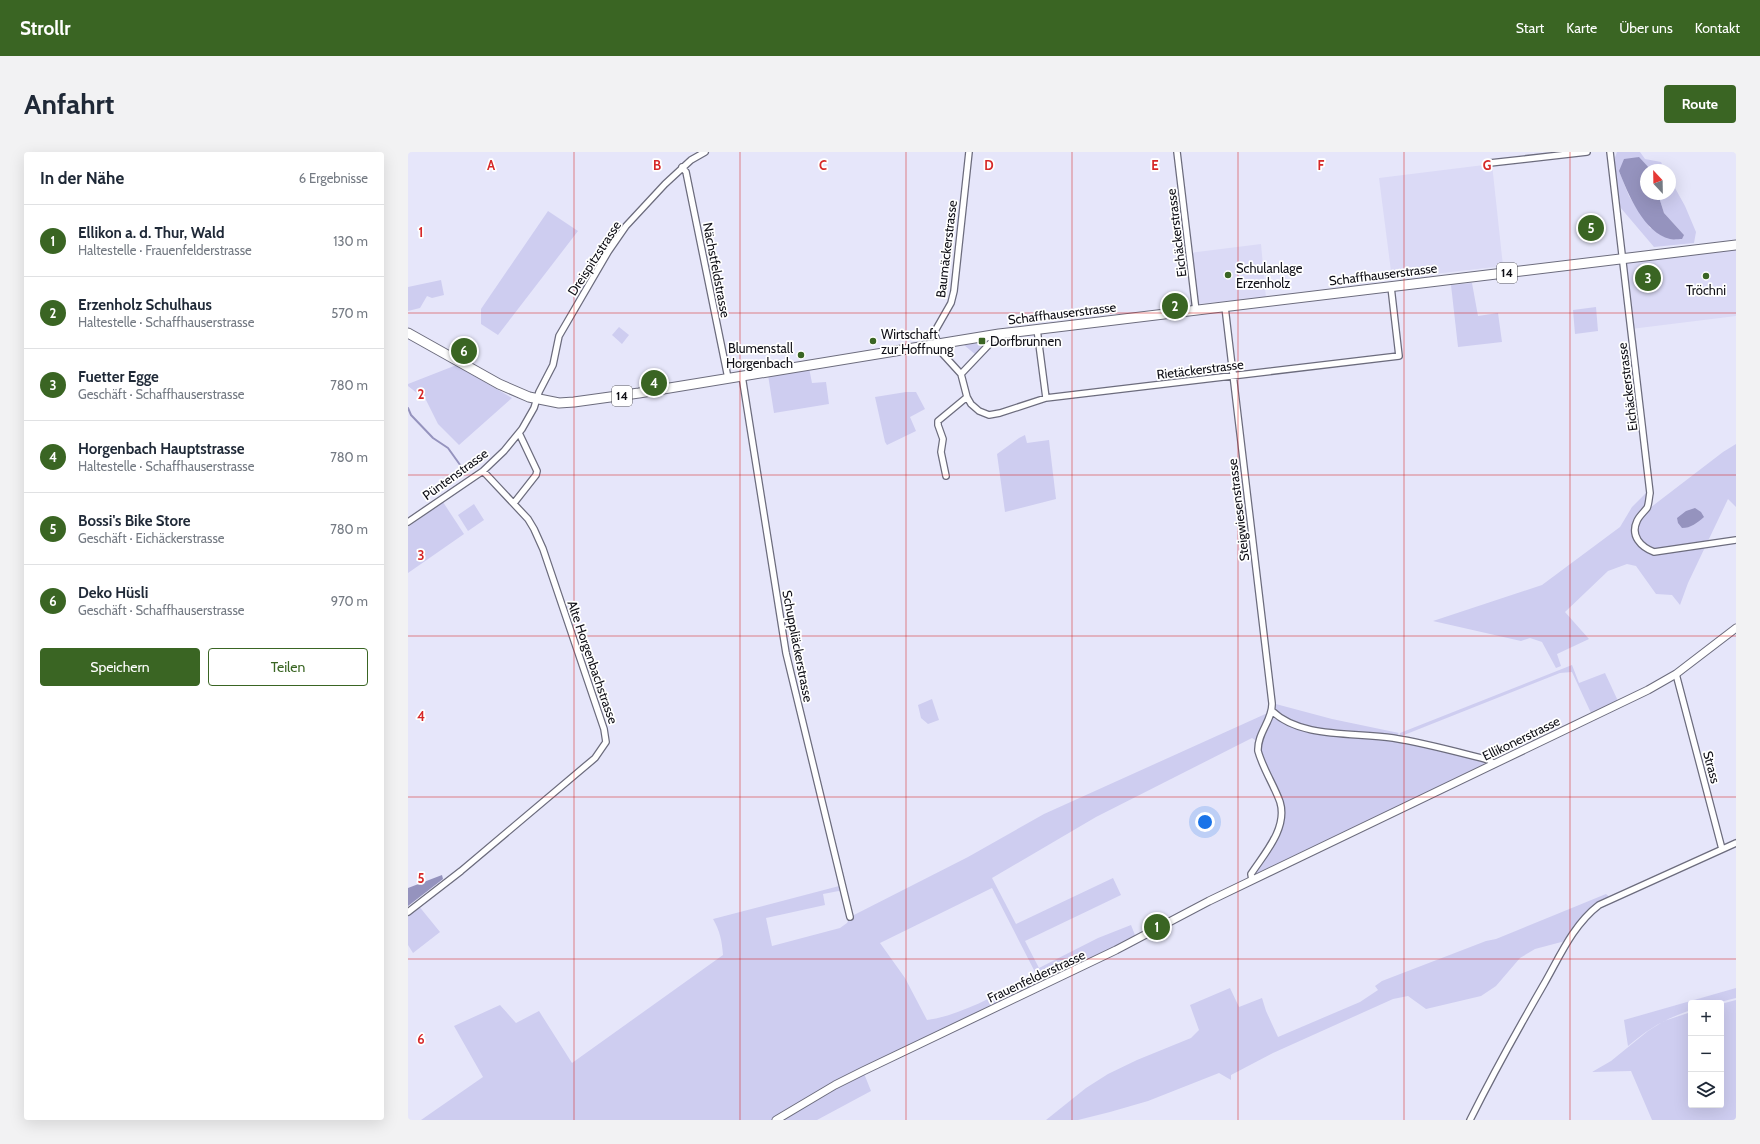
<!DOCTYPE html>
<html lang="de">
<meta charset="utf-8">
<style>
:root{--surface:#fff;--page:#f2f2f3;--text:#1f2937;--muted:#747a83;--line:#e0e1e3;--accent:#3a6523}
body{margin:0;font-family:Cabin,sans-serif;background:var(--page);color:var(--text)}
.controls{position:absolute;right:12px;bottom:12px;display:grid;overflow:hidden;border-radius:4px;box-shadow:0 4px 16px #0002}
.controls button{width:36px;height:36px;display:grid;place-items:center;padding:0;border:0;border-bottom:1px solid var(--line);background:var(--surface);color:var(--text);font:20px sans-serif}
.compass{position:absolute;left:1232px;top:12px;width:36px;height:36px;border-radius:50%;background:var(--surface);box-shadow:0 4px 16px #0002;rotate:338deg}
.you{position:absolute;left:797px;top:670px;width:14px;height:14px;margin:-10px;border:3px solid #fff;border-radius:50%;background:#1a73e8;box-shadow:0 0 0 6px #1a73e833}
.badge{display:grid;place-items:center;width:26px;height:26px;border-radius:50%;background:var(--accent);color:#fff;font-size:13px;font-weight:700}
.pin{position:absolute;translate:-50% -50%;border:2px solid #fff;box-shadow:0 1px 4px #0006}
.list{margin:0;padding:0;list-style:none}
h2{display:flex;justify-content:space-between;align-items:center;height:52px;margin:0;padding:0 16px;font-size:17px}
h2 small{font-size:13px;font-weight:400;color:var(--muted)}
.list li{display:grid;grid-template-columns:26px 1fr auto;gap:12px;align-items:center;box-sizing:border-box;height:72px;padding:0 16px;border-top:1px solid var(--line)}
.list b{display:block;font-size:15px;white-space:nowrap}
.list p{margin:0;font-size:13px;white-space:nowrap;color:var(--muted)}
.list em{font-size:13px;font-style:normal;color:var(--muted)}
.actions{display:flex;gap:8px;padding:12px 16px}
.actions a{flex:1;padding:9px 0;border:1px solid var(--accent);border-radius:4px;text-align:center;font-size:14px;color:var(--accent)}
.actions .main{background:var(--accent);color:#fff}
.icon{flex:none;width:22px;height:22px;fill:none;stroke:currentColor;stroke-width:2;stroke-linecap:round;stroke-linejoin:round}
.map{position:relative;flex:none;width:1328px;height:968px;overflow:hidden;border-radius:4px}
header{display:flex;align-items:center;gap:24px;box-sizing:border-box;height:56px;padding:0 20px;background:var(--accent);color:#fff}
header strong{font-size:19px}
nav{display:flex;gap:22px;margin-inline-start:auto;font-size:14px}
.intro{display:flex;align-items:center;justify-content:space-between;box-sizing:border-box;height:96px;padding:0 24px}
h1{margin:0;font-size:28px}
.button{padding:10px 18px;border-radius:4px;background:var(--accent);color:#fff;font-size:14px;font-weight:700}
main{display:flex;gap:24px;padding:0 24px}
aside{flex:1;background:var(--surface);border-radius:4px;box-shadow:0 4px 16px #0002}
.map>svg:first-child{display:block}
</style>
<header>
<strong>Strollr</strong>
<nav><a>Start</a><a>Karte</a><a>Über uns</a><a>Kontakt</a></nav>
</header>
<div class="intro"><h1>Anfahrt</h1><a class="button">Route</a></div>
<main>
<aside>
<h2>In der Nähe<small>6 Ergebnisse</small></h2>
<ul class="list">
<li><span class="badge">1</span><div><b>Ellikon a. d. Thur, Wald</b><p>Haltestelle · Frauenfelderstrasse</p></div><em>130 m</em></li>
<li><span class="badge">2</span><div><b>Erzenholz Schulhaus</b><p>Haltestelle · Schaffhauserstrasse</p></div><em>570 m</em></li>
<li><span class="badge">3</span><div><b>Fuetter Egge</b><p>Geschäft · Schaffhauserstrasse</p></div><em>780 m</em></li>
<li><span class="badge">4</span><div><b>Horgenbach Hauptstrasse</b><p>Haltestelle · Schaffhauserstrasse</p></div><em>780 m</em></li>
<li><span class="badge">5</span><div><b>Bossi's Bike Store</b><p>Geschäft · Eichäckerstrasse</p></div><em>780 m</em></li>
<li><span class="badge">6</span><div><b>Deko Hüsli</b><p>Geschäft · Schaffhauserstrasse</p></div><em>970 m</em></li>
</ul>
<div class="actions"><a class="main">Speichern</a><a>Teilen</a></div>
</aside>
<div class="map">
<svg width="1328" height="968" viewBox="0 0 1328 968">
<rect width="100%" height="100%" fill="#e6e6fa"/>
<path fill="#dbdaf6" d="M1084 12 1095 114 984 127 971 26Z
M853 92 858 146 787 152 781 101Z
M1328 93V164L1223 177 1214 107Z"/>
<path fill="#cecdf0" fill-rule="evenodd" d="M1209 0H1232L1237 7 1253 10 1257 18H1243L1230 5 1211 19 1221 44 1242 76 1276 83 1256 61 1250 42H1262V27L1277 54 1288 80 1286 91 1246 95 1212 55 1206 8Z
M140 59 170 79 90 183 73 172V157Z
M33 128 36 143 24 146 19 144 12 156 0 159V135Z
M1064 131 1070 164 1090 161 1094 190 1050 195 1043 133Z
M1188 155 1190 179 1167 182 1165 158Z
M211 175 221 183 214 192 204 183Z
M577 190V193L568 203 556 193Z
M46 214H49L104 246 51 293 30 272 18 248 0 234V232Z
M401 216 404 231 418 230 421 252 366 261 360 223Z
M498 240H508L517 257 502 265 508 279 479 293 477 290 467 245Z
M617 283 619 291 641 288 648 347 597 360 589 302 611 286Z
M1328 292V355L1320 347 1280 431 1272 453 1264 443 1248 442 1228 414 1219 412 1200 419 1157 460 1181 487 1149 502 1153 514 1148 516 1134 490 1122 486 1113 489 1025 469 1134 433 1212 375 1224 355 1240 339 1238 359 1315 300Z
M35 350 56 382 0 421V375Z
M66 352 76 368 60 379 50 363Z
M1164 513 1171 531 1197 521 1210 549 1183 561 1164 520 1152 521 991 585 992 581Z
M524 547 531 568 520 572 513 566 510 553Z
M864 551 924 567 991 581 986 586 1081 608 1086 612 843 725 872 675V651L852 605 850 590 844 586 688 665 584 726 608 772 705 726 713 743 617 789 631 816 690 786 723 773 729 788 455 919 463 939 409 968H13L75 925 46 874 92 853 108 871 131 859 164 911 315 803C314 789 312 779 305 767L435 733 436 738 415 742 417 753 358 766 364 794 432 776 439 771 442 765 560 705 636 662 864 559ZM584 736 628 822C598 838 552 864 519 868L497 826 472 791Z
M1198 742 1204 747 1191 753 1161 788 1127 797 1112 806 1088 834 1073 844 1018 857 1000 844 985 847 865 901 823 923V928L811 921 740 949 702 960 670 968H638L678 936 700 922 729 908 783 886 791 878 782 853 822 836 831 855 854 846 858 859 870 885 952 850 970 838 967 834 974 829 1078 789 1088 787Z
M10 753 32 780 5 801 0 793V760Z
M1328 836V846L1308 851H1283V858C1255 868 1243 875 1220 894L1216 868Z
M1328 848V968H1244L1223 919 1184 920 1203 909 1240 879 1256 869 1283 860V953H1313V852Z"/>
<path fill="#9593be" d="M1231 5 1243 18H1238V42H1250L1256 61 1276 83 1274 87C1271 87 1265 88 1262 87 1236 81 1220 42 1211 19L1216 7Z
M1287 356 1293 360 1296 365C1289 371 1283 376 1274 376L1270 371 1269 366 1278 359Z
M34 723 35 727 0 754V736Z"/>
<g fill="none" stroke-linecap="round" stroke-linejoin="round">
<path stroke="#9593be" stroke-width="2" d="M0 256 3 263 25 286 40 296 55 317"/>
<defs>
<path id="minor" d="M561 0 546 139 543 151 527 179V183L533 200 553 222 559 245 563 252 571 259 581 263 592 261 638 246 991 204 983 135
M769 0 788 159
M1202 0 1242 341C1241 345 1241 352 1239 356 1236 360 1231 364 1229 369 1222 384 1233 395 1246 400L1328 388
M1082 11 1179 0
M274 15 278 20 320 226
M817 155 864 551C865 568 849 581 850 599 855 617 866 633 872 650 880 676 856 702 843 722L844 728
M629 177 638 246
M553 222 591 182
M334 224 378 501 442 765
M538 324 533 300 535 287 530 273V269L559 245
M106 351 128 323 129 319 111 281
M0 370 75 319 96 299 114 277 126 256 131 240 145 213 151 184 200 100 218 74 257 32 283 8 297 0
M1268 522 1314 697
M864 559C893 587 947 580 985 586 1017 591 1049 600 1081 608L1086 612
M0 760 53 719 187 606 198 590 196 577 135 397 126 377 120 367 75 319
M1062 968C1085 922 1110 877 1136 832 1152 804 1165 773 1191 753L1328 691"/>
<path id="tertiary" d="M368 968 427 933 455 919 708 798 801 749 1240 538 1268 522 1328 476"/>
<path id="primary" d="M0 181 91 232 121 245 151 251 166 250 231 241 591 182 1328 93"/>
</defs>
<use href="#minor" stroke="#6c6c7d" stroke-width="8"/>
<use href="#tertiary" stroke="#6c6c7d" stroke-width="9"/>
<use href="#primary" stroke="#6c6c7d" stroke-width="11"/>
<use href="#minor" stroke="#fff" stroke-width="5.5"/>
<use href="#tertiary" stroke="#fff" stroke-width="7"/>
<use href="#primary" stroke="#fff" stroke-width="9"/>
</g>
<path fill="none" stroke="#d62828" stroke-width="1" stroke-opacity="0.55" d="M166 0V968M332 0V968M498 0V968M664 0V968M830 0V968M996 0V968M1162 0V968M0 161H1328M0 323H1328M0 484H1328M0 645H1328M0 807H1328"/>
<g fill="#3a6523" stroke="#fff" stroke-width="1.5">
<circle cx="820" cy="123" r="4"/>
<circle cx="1298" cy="124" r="4"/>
<circle cx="465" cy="189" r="4"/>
<rect x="570" y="185" width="8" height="8" rx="2"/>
<circle cx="393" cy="203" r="4"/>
</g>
<g text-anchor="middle" stroke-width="3.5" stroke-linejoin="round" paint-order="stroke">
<g fill="#fff" stroke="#58585d" stroke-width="1">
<rect x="1089" y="111" width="20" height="20" rx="3"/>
<rect x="204" y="234" width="20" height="20" rx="3"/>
</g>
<g font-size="12" font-weight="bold" fill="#101017">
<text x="1099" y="125">14</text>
<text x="214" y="248">14</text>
</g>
<g font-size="13" fill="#101017" stroke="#fff">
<text transform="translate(768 81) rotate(-97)" y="5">Eichäckerstrasse</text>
<text transform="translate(538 97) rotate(-83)" y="5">Baumäckerstrasse</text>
<text transform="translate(186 106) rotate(-57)" y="5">Dreispitzstrasse</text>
<text transform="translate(309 118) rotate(79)" y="5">Nächstfeldstrasse</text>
<text transform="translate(975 122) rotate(-7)" y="5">Schaffhauserstrasse</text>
<text transform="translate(654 161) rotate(-7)" y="5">Schaffhauserstrasse</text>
<text transform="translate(792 217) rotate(-7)" y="5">Rietäckerstrasse</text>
<text transform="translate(1219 235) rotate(-97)" y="5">Eichäckerstrasse</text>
<text transform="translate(47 322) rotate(-36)" y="5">Püntenstrasse</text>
<text transform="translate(830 358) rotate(-97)" y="5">Steigwiesenstrasse</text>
<text transform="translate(390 494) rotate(79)" y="5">Schuppliäckerstrasse</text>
<text transform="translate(185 510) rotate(71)" y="5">Alte Horgenbachstrasse</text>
<text transform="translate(1113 586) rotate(-26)" y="5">Ellikonerstrasse</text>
<text transform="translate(1304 615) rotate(75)" y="5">Strass</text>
<text transform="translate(628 824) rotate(-25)" y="5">Frauenfelderstrasse</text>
</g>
<g font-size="13" fill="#101017" stroke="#fff" text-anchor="start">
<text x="828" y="121">Schulanlage<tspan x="828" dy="15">Erzenholz</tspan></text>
<text x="1298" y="143" text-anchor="middle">Tröchni</text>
<text x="473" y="187">Wirtschaft<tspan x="473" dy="15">zur Hoffnung</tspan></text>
<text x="582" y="194">Dorfbrunnen</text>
<text x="385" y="201" text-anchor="end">Blumenstall<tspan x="385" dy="15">Horgenbach</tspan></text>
</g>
</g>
<g font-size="13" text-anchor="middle" font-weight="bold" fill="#d62828" stroke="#fff" stroke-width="3.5" stroke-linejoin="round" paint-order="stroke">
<text x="83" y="18">A</text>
<text x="249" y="18">B</text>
<text x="415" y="18">C</text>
<text x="581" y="18">D</text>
<text x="747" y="18">E</text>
<text x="913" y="18">F</text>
<text x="1079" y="18">G</text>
<text x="13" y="85">1</text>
<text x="13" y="247">2</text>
<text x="13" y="408">3</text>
<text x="13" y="569">4</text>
<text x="13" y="731">5</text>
<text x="13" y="892">6</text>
</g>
</svg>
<div class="controls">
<button>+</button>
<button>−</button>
<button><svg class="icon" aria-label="layers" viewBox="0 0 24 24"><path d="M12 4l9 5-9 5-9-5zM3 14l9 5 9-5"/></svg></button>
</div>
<svg class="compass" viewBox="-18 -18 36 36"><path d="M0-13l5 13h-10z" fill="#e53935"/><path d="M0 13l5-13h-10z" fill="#747a83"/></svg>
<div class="you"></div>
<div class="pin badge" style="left:749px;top:775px">1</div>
<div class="pin badge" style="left:767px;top:154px">2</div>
<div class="pin badge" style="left:1240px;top:126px">3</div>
<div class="pin badge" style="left:246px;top:231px">4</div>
<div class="pin badge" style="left:1183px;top:76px">5</div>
<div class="pin badge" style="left:56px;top:199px">6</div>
</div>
</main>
